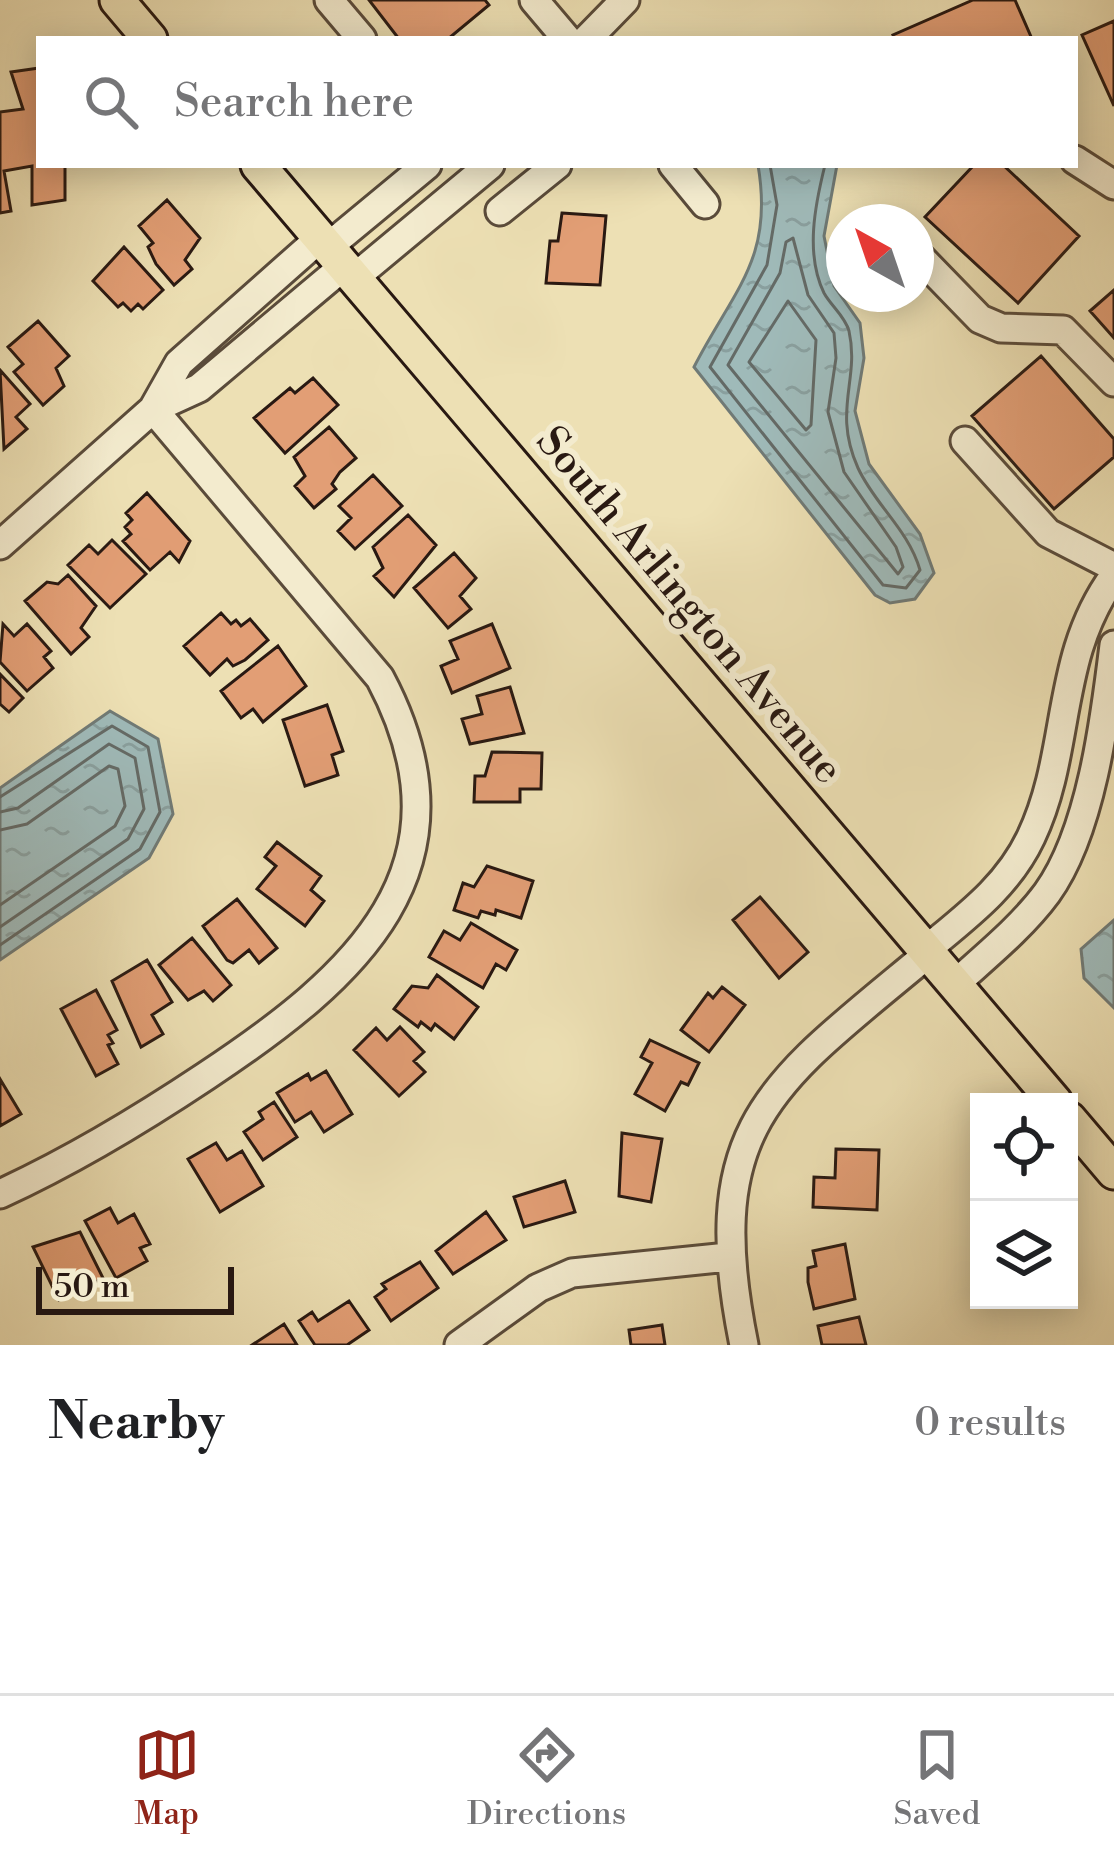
<!DOCTYPE html>
<style>
:root{--surface:#fff;--page:#f2f2f2;--text:#202124;--muted:#757577;--line:#e0e0e0;--accent:#8f2418}
body{margin:0;font-family:"Libre Bodoni",serif;background:var(--page);color:var(--text)}
.controls{position:absolute;right:36px;bottom:36px;display:grid;overflow:hidden;border-radius:0px;box-shadow:0 6px 30px #0003}
.controls button{width:108px;height:108px;display:grid;place-items:center;padding:0;border:0;border-bottom:3px solid var(--line);background:var(--surface);color:var(--text);font:60px sans-serif}
.compass{position:absolute;left:826px;top:204px;width:108px;height:108px;border-radius:50%;background:var(--surface);box-shadow:0 6px 30px #0003;rotate:320deg}
.scale{position:absolute;left:36px;bottom:30px;width:198px;box-sizing:border-box;padding-left:12px;border:6px solid #291912;border-top:0;font-size:33px;line-height:42px;white-space:nowrap;color:#291912;-webkit-text-stroke:9px #f3ebce;paint-order:stroke}
.list{margin:0;padding:0;list-style:none}
h2{display:flex;justify-content:space-between;align-items:center;height:156px;margin:0;padding:0 48px;font-size:51px}
h2 small{font-size:39px;font-weight:400;color:var(--muted)}
.icon{flex:none;width:66px;height:66px;fill:none;stroke:currentColor;stroke-width:2;stroke-linecap:round;stroke-linejoin:round}
.map{position:relative;flex:none;width:1114px;height:1345px;overflow:hidden}
.search{position:absolute;background:var(--surface);box-shadow:0 6px 30px #0003;left:36px;right:36px;top:36px;height:132px;display:flex;align-items:center;gap:30px;box-sizing:border-box;padding:0 42px;border-radius:0px;color:var(--muted);font-size:45px}
.sheet{height:348px;background:var(--surface)}
nav{display:flex;justify-content:space-around;align-items:center;box-sizing:border-box;height:168px;border-top:3px solid var(--line);background:var(--surface);font-size:33px;color:var(--muted)}
nav a{display:grid;justify-items:center;gap:6px}
nav .on{color:var(--accent)}
.map>svg:first-child{display:block}
</style>
<div class="map">
<svg width="1114" height="1345" viewBox="0 0 1114 1345">
<defs>
<pattern id="water-ripples" width="26" height="14" patternUnits="userSpaceOnUse" patternTransform="scale(3)"><rect width="26" height="14" fill="#9fbab9"/><path d="M2 4q2-2 4 0t4 0M15 11q2-2 4 0t4 0" fill="none" stroke="#899f9e"/></pattern>
</defs>
<rect width="100%" height="100%" fill="#ede0b4"/>
<filter id="stains"><feTurbulence type="fractalNoise" baseFrequency=".00167" numOctaves="4"/><feColorMatrix values="0 0 0 0 .2 0 0 0 0 .09 0 0 0 0 .02 0 0 0 .5 -.17"/></filter>
<radialGradient id="worn" r=".72"><stop offset=".6" stop-color="#630" stop-opacity="0"/><stop offset="1" stop-color="#630" stop-opacity=".3"/></radialGradient>
<path fill="url(#water-ripples)" stroke="#707a76" stroke-width="3" d="M758 165H837L824 236 834 286 860 323 864 358 855 411 869 464 920 534 934 573 915 599 890 603 875 595 694 367C734 289 774 259 758 165Z
M110 711 158 739 173 814 149 858 0 960V788Z
M1114 920V1008L1084 978 1081 949Z"/>
<g fill="none" stroke-linecap="round" stroke-linejoin="round">
<path stroke="#646a66" stroke-width="3" d="M770 165 777 205 767 265 710 367 883 585 906 588 920 570C908 529 875 505 858 468 832 410 860 380 849 331 845 316 831 306 824 293 805 254 815 205 825 165
M793 238 808 295 834 333 836 358 828 412 844 472 896 547 903 567 898 574 728 365 780 273 786 242Z
M788 301 816 340 811 425 806 430 749 362Z
M0 797 112 726 148 747 160 812 140 849 0 945
M0 812 18 808 109 744 135 758 144 809 128 839 0 927
M0 830 27 824 109 766 118 769 125 806 115 826 0 905"/>
</g>
<path fill="#e29e75" stroke="#291912" stroke-width="3" d="M369 0H485L489 5 448 39H399Z
M973 0H1015L1032 39H895L893 35Z
M1114 21V106L1082 35Z
M39 68V165H65V200L32 205V166L4 171 11 211 0 213V112L23 109 11 72Z
M974 165H1003L1079 236 1018 303 925 217Z
M167 200 200 238 185 260 192 269 174 285 156 264 148 247 153 243 139 226Z
M562 213 606 216 600 285 546 283 550 241H558Z
M124 247 163 290 143 309 138 304 131 311 123 303 118 307 93 281Z
M1114 290V338L1090 311Z
M38 321 69 356 56 368 64 386 43 405 14 372 23 364 8 347Z
M1041 356 1114 439V457L1054 509 972 416Z
M0 370 30 404 16 417 27 429 4 449Z
M313 378 338 405 285 453 254 418 290 388 295 393Z
M329 427 356 458 340 472 332 484 336 489 314 508 295 486 305 476 294 457Z
M373 475 402 506 355 549 338 531 351 518 339 506Z
M147 493 190 541 179 562 170 552 150 570 123 541 131 534 125 527 132 520 126 513Z
M408 515 436 545 394 597 374 576 383 568 373 547Z
M112 540 146 574 110 608 68 565 89 545 98 554Z
M454 553 476 578 460 596 471 609 448 628 414 588Z
M68 575 96 606 81 628 89 637 71 654 25 601 47 582 58 584Z
M221 613 231 624 236 620 241 626 250 619 268 640 245 660 233 666 227 659 210 675 184 646Z
M3 624 14 636 27 624 51 651 44 657 53 668 27 691 0 662Z
M492 624 510 668 452 693 441 666 458 659 450 641Z
M278 646 306 686 263 722 253 709 241 718 221 691Z
M0 674 23 698 9 712 0 704Z
M510 687 524 733 470 744 462 719 482 714 477 696Z
M327 705 343 751 332 755 338 775 305 786 283 720Z
M492 752 542 753 541 789H520V802H474L475 776H485Z
M277 842 321 876 311 890 324 901 305 926 257 889 276 866 265 857Z
M487 866 533 881 521 918 496 910 495 915 481 911 478 918 454 910 463 883 474 887Z
M760 897 808 952 779 978 733 920Z
M237 899 277 948 259 963 249 950 233 963 227 960 203 926Z
M471 923 517 950 506 970 496 964 483 988 429 957 444 931 460 940Z
M192 938 231 985 213 1001 204 991 188 1000 159 965Z
M147 960 172 1002 152 1015 163 1034 141 1047 112 981Z
M437 975 478 1007 454 1039 435 1024 431 1030 421 1022 418 1027 394 1009 412 986 428 988Z
M722 987 745 1005 709 1052 681 1030 708 993 713 998Z
M96 990 117 1030 108 1035 113 1043 108 1045 118 1064 96 1076 61 1009Z
M400 1027 424 1052 414 1061 425 1072 399 1096 354 1050 376 1028 387 1040Z
M650 1040 699 1063 688 1085 681 1082 665 1111 635 1094 652 1063 641 1057Z
M326 1071 352 1114 324 1132 311 1112 295 1122 277 1093 308 1074 311 1080Z
M0 1079 21 1114 0 1126Z
M274 1102 297 1137 263 1160 244 1132 263 1119 259 1112Z
M622 1133 662 1139 651 1202 619 1196Z
M216 1143 227 1160 242 1151 263 1186 220 1212 188 1159Z
M836 1149 879 1150 877 1210 813 1207 814 1177 835 1178Z
M565 1181 575 1212 524 1227 514 1197Z
M110 1208 118 1223 134 1214 150 1244 140 1248 147 1261 116 1278 85 1221Z
M486 1212 506 1240 453 1274 436 1251Z
M80 1232 103 1278 59 1300 33 1247Z
M845 1244 855 1299 814 1309 808 1282V1268L816 1266 813 1251Z
M420 1262 438 1288 391 1321 375 1297 386 1289 382 1284Z
M349 1301 369 1330 347 1345H315L299 1321 312 1312 318 1321Z
M859 1317 866 1345H822L818 1326Z
M284 1324 297 1345H252Z
M662 1325 665 1345H631L629 1330Z"/>
<g fill="none" stroke-linecap="round" stroke-linejoin="round">
<defs>
<path id="minor" d="M329 0 362 39
M534 0 567 39
M587 39 625 0
M1075 160 1114 185
M673 165 705 204
M500 211 557 165
M328 247 427 165
M916 253 980 319 1001 328 1063 330 1114 382
M354 278 490 165
M153 409 179 363 320 238
M965 441 1048 533 1114 567
M0 545 153 409 199 388 344 266
M926 950C967 916 1008 886 1031 837 1072 751 1054 658 1114 576
M955 984C986 956 1022 927 1047 893 1091 832 1105 720 1114 645
M0 1194C72 1161 140 1120 206 1076 354 978 481 868 380 678L153 409
M459 1345 538 1288 572 1273 728 1257
M744 1345C699 1123 772 1084 929 953"/>
<path id="major" d="M117 0 150 39
M258 165 1055 1102
M1069 1119 1114 1172"/>
</defs>
<use href="#minor" stroke="#5a4b3a" stroke-width="33"/>
<use href="#major" stroke="#291912" stroke-width="39"/>
<use href="#minor" stroke="#f3ebce" stroke-width="27"/>
<use href="#major" stroke="#ede0b4" stroke-width="33"/>
</g>
<g text-anchor="middle" stroke-width="12" stroke-linejoin="round" paint-order="stroke">
<g font-size="42" fill="#291912" stroke="#f3ebce">
<text transform="translate(691 604) rotate(50)" y="15">South Arlington Avenue</text>
</g>
</g>
<rect width="100%" height="100%" filter="url(#stains)"/>
<rect width="100%" height="100%" fill="url(#worn)"/>
</svg>
<div class="controls">
<button><svg class="icon" aria-label="locate" viewBox="0 0 24 24"><circle cx="12" cy="12" r="6"/><path d="M12 2v4M12 18v4M2 12h4M18 12h4"/></svg></button>
<button><svg class="icon" aria-label="layers" viewBox="0 0 24 24"><path d="M12 4l9 5-9 5-9-5zM3 14l9 5 9-5"/></svg></button>
</div>
<svg class="compass" viewBox="-18 -18 36 36"><path d="M0-13l5 13h-10z" fill="#e53935"/><path d="M0 13l5-13h-10z" fill="#757577"/></svg>
<div class="scale">50 m</div>
<div class="search"><svg class="icon" aria-label="search" viewBox="0 0 24 24"><circle cx="10" cy="10" r="6"/><path d="M15 15l6 6"/></svg>Search here</div>
</div>
<section class="sheet">
<h2>Nearby<small>0 results</small></h2>
<ul class="list">
</ul>
</section>
<nav>
<a class="on"><svg class="icon" aria-label="map" viewBox="0 0 24 24"><path d="M3 6l6-2 6 2 6-2v14l-6 2-6-2-6 2zM9 4v14M15 6v14"/></svg>Map</a>
<a><svg class="icon" aria-label="directions" viewBox="0 0 24 24"><path d="M12 3l9 9-9 9-9-9zM9 14v-3h6M13 9l2 2-2 2"/></svg>Directions</a>
<a><svg class="icon" aria-label="saved" viewBox="0 0 24 24"><path d="M7 4h10v16l-5-4-5 4z"/></svg>Saved</a>
</nav>
